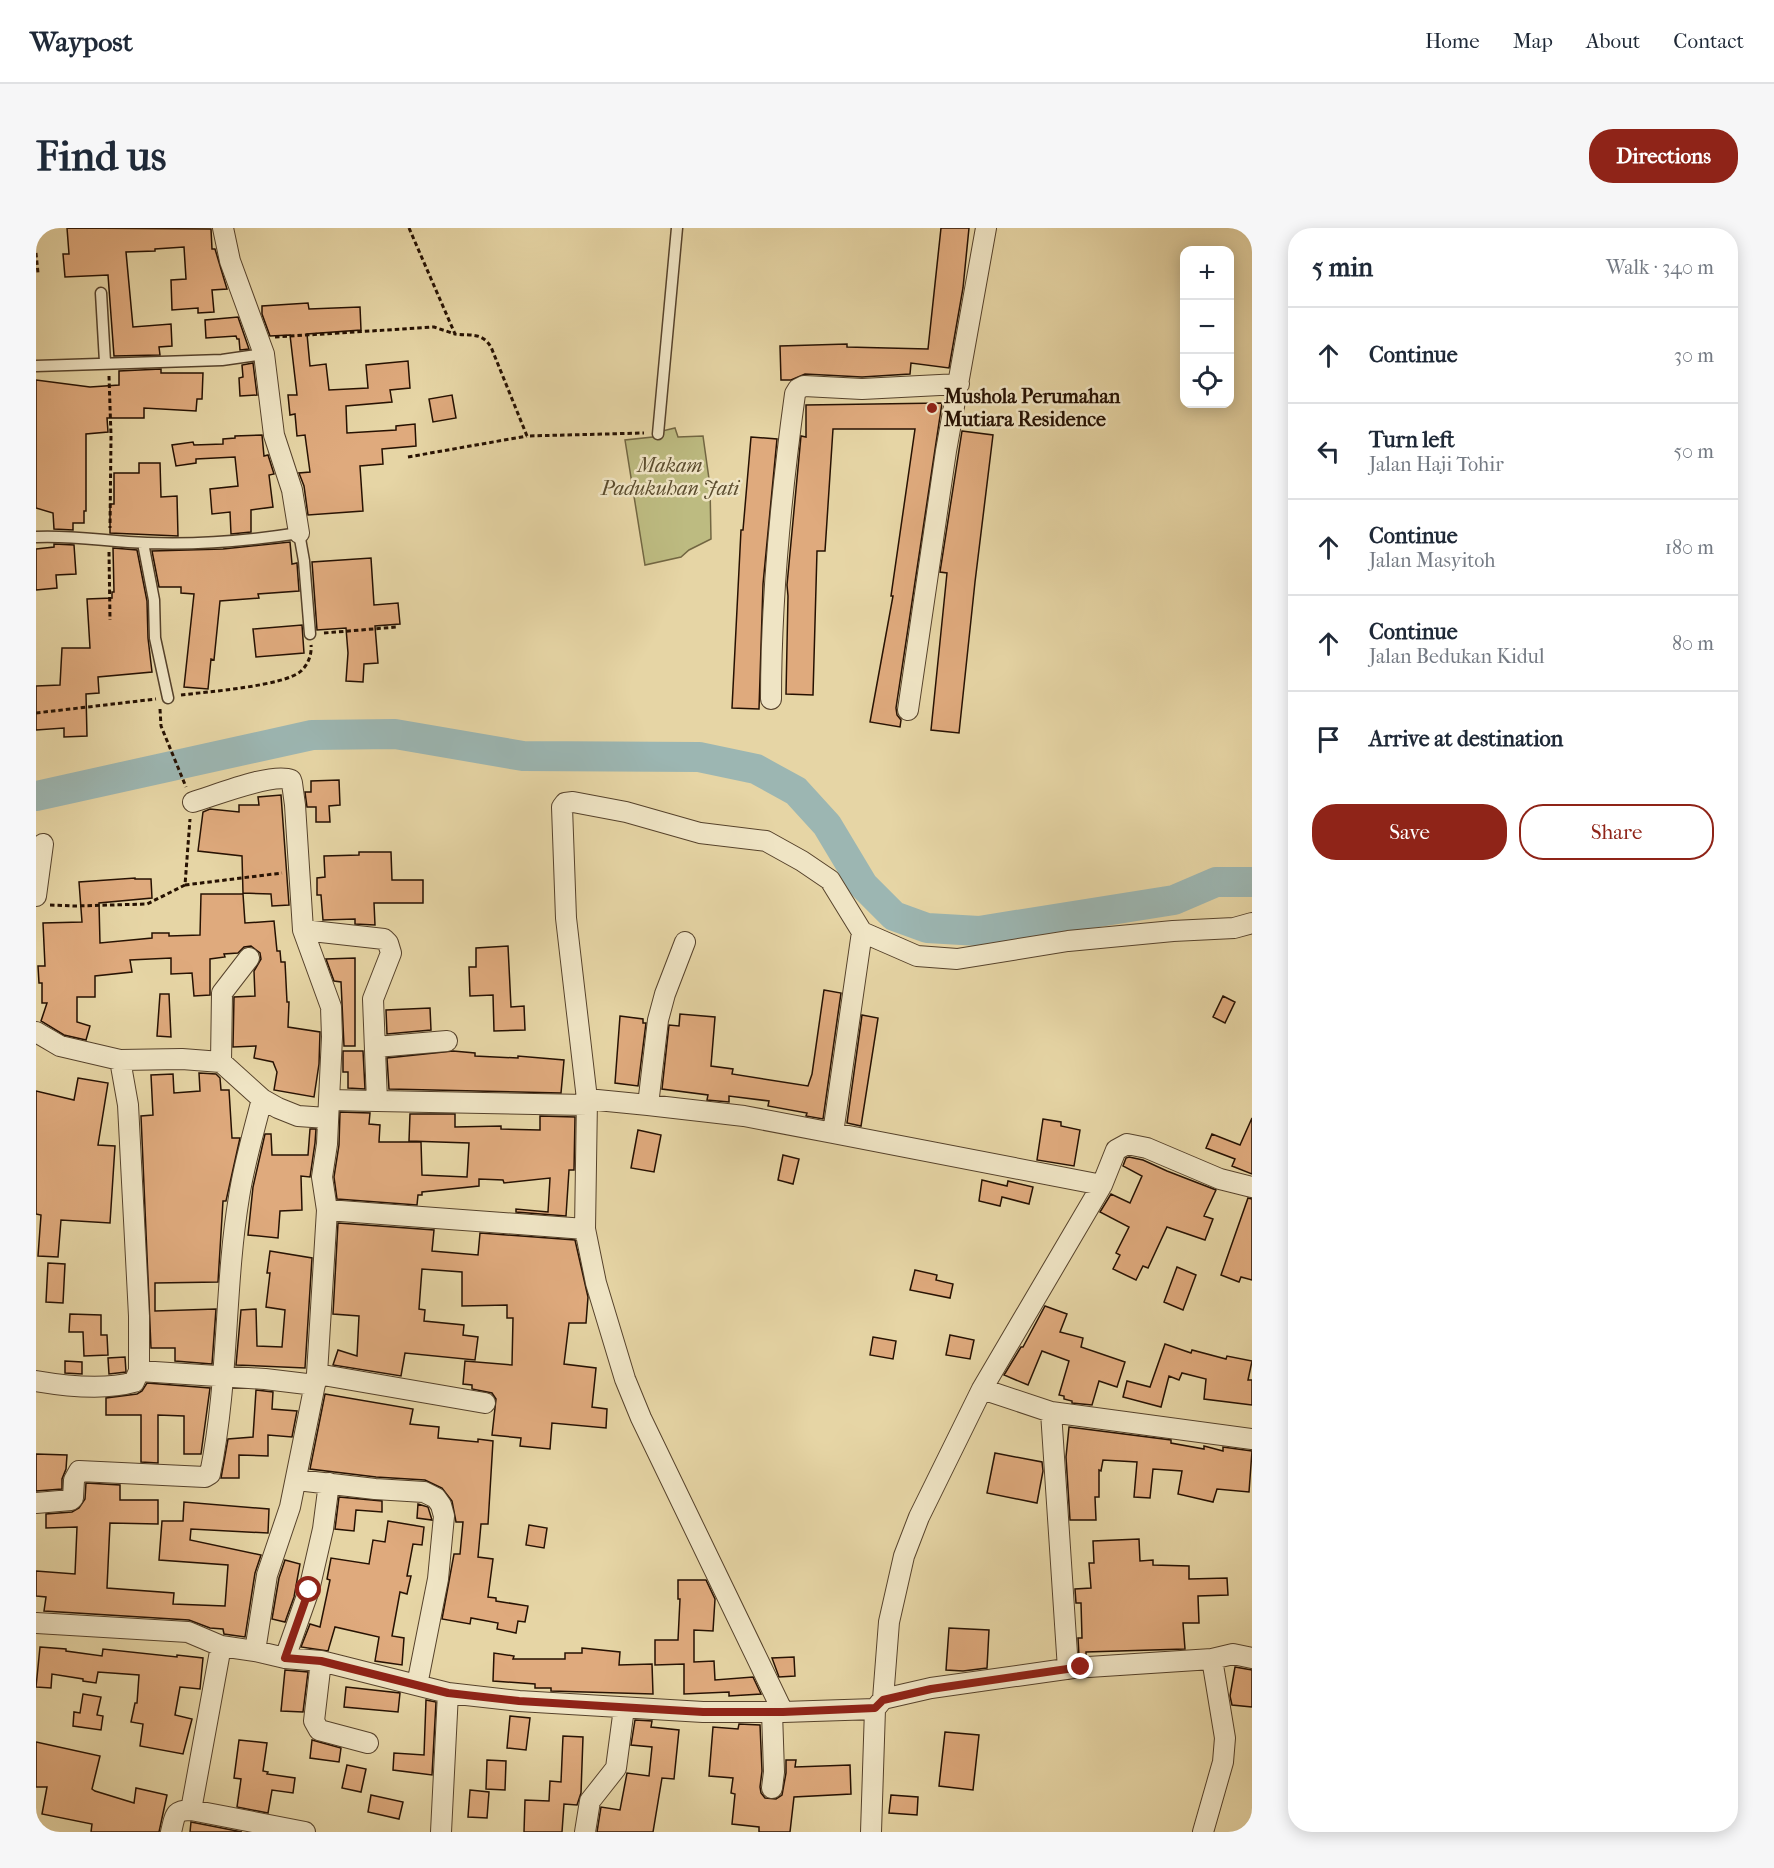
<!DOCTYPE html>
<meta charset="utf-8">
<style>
:root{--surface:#fff;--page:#f6f6f7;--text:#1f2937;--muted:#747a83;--line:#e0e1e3;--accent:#8f2418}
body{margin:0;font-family:"IM FELL French Canon",serif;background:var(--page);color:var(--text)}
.controls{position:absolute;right:18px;top:18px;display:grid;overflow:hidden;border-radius:12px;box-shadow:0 3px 15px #0003}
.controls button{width:54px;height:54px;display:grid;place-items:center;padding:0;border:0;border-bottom:2px solid var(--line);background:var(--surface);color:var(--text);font:30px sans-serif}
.stop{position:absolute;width:18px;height:18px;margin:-14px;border:4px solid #8f2418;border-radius:50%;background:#fff}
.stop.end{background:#8f2418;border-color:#fff;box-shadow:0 2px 6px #0008}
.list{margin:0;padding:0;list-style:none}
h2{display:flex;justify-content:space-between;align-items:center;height:78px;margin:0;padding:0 24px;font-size:26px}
h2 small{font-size:20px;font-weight:400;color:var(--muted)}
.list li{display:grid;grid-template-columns:39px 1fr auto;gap:18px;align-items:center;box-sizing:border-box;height:96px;padding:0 24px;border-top:2px solid var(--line)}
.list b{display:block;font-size:22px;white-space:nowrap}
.list p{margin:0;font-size:20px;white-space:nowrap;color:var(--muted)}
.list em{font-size:20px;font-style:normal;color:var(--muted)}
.actions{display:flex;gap:12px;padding:18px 24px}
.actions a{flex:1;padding:14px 0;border:2px solid var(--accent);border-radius:24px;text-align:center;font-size:21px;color:var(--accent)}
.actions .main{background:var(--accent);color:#fff}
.icon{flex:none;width:33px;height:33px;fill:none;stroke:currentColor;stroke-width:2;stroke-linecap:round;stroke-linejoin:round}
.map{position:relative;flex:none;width:1216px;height:1604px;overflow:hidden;border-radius:24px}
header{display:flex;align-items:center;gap:36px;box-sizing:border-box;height:84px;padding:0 30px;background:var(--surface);border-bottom:2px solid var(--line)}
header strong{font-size:28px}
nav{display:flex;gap:33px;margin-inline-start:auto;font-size:21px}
.intro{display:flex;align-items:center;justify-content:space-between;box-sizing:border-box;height:144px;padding:0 36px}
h1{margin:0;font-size:42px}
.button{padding:15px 27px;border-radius:24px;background:var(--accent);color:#fff;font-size:21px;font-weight:700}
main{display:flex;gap:36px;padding:0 36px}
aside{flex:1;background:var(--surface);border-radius:24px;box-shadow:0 3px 15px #0003}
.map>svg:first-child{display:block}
</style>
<header>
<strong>Waypost</strong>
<nav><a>Home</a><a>Map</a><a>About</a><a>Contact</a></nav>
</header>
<div class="intro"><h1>Find us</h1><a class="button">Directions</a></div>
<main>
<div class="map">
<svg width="1216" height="1604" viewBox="0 0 1216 1604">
<rect width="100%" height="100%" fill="#e6d5a5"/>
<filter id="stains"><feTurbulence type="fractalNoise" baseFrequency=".00333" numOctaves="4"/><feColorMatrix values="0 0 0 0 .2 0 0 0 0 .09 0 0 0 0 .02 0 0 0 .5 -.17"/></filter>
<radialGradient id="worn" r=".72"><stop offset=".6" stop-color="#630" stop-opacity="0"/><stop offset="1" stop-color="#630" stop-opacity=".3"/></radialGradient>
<path fill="#bdbb81" stroke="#726642" stroke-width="1.5" d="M639 200 642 209 667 208 674 258 675 311 653 322 645 329 609 337 589 212 626 208V203Z"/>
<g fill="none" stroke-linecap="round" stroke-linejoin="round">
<path stroke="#9cb6b2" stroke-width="30" d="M0 568 276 507 359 506 487 528 663 529 720 541 760 563 791 597 827 657 858 688 891 700 943 703 1138 672 1180 654H1216"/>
</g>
<path fill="#dfaa7d" stroke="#261102" stroke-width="1.5" d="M31 0 175 1 176 21H179L191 61 176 62 178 84 162 85V80L136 82 135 52 150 51 148 19 119 21V23L90 24 97 99 135 96 136 118 123 119 124 127 78 128 72 47 29 49 27 26H33Z
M905 0H933L927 60 913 140 875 135 874 146 826 149 769 146 755 152H745L744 118 811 116V119L892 121Z
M272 75 273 81 324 79 325 102 271 106 274 138 290 136 293 162 332 160 330 137 372 133 374 160 354 162 356 174 310 178 311 205 360 202V198L379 196 380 218 346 221 347 236 324 238 327 283 272 287 268 258 263 245 274 244 269 207 261 208 259 186 254 187 252 167H261L254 107 234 108 226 86V78Z
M202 89 213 121 204 122 203 111H201L200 108 170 110 169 92Z
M217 135 221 167 204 168 203 150 207 149 206 137Z
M125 141V145H167L166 171H161L160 183 108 180V190H71L72 204 50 206V283H48V295H37V302L18 301 17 285 0 280V152L54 159 83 157V143Z
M416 167 420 190 397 194 393 171Z
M906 175 860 480 861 487 865 492 864 499 834 494 857 368H855L879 201H797L789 323H781L777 467 750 466 752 368 751 357 765 208 770 209V177Z
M926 203 957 207 939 354 923 505 895 502 911 345 904 344Z
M226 207 228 228 232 227 238 246 233 247 237 279 215 282V304L195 306 194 284 176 286 174 261 202 258 199 229 160 231V235L140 238 136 217 157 214 158 217 187 216V211L199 210V208Z
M715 209 741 211 727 356 723 481 696 480 705 302H707Z
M103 235H124L125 269 141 268 142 308 74 305V276H78V245H103Z
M254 314 256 336 261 335 263 363 222 366 223 370 184 373 178 432 175 431 172 461 148 459 158 366 145 365V359H123L116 323 187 321Z
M18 316 38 317 40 346 20 347 21 360 0 362V321L18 319Z
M77 320 101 322 111 373 112 410 116 444 62 449 63 465 50 466 51 508 28 509V500L0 502V458L24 457 26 420H54L51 371 76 370V364H78Z
M335 330 338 377 362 375 364 396 339 398 342 435 328 436 327 454 310 453 312 425 310 400 281 402 276 334Z
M266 397 268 425 220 429 217 401Z
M303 552 304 577 293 578 294 594H280V579H271L269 564H275V553Z
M245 567 253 677 236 678 235 666 207 665 206 628 162 623 167 584 174 581 203 584V577H223L222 569Z
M323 624H355L356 652H387V675H338L339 697 319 696V691L287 692 285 667H281V650L289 649 288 628 323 627Z
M99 650V651H115L116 670 63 675 64 715 116 710V705H133V708L164 707 165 666H207L209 695 238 693 241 723H244L245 734H249L251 774H253L252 799 284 804 283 836 278 869 238 862 241 844 237 834 218 830 220 818 197 819 198 769 219 768 218 743 225 731 224 725 215 718 208 719 202 725 188 726 189 729 174 731V767L158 768 156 745 135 746V730L94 732 96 744 59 748V769H41V794L54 798 50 812 28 807 5 793 11 775H6V755H3L2 738H9L7 695 46 694 43 654Z
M472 718 475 779 488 778 489 802 458 803 457 767 434 768 433 739H440V720Z
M319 730V818H308L305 754 298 753 290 731Z
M788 762 805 765 787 891 770 888 771 885 732 878 733 873 693 868V874L671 872 672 867 626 861 633 797 643 798 644 786 679 789 675 838 697 841 696 846 772 858 776 846Z
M124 766H133L135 809 121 808Z
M1187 768 1199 774 1189 795 1177 789Z
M394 780 395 802 351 806 350 782Z
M826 787 842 790 825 898 811 895Z
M584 788 607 791V795H610L602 858 579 855Z
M307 823H327L329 861 312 860V844H307Z
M417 823 439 825V828L482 830V828L528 832 525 865 353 861 351 830Z
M163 845 180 846 184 850 185 862H193L196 910H204L190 973H187L182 1054 119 1055V1083L180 1081 176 1136 139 1133V1120H115L105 888 117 887 115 847 137 846 138 865 164 863Z
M42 850 72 855 62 917 79 918 74 995 25 992 22 1029 2 1028 5 987 0 986V863L38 872Z
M304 884 334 885 333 896 344 897 343 914H385L386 947 431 949 433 915 373 913 374 886H419V899L465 898V901L504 902V888L539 889 538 942H533L530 988 480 984V981L512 984 514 950 468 955 467 952 443 951V958L386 964V967H382L381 977 301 971 298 949 303 917Z
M1216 890V946L1196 938 1199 931 1170 920 1176 906 1204 917Z
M1007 891 1025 894V898L1044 902 1038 938 1001 932Z
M274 901H280L279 915 274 949 265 948 266 982 244 983 242 1010 212 1007 217 959 229 906H235L236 927H272Z
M602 902 625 907 618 944 595 940Z
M747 927 763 931 757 956 742 952Z
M1093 929 1107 932 1131 943 1180 962 1168 988 1177 991 1169 1012 1131 999 1112 1040 1107 1038 1100 1052 1077 1041 1084 1027 1080 1025 1093 999 1064 984 1075 966 1094 975 1106 948 1087 938 1090 930Z
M946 952 971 958 972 953 997 959 993 976 966 969 964 978 943 973Z
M1212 970 1216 971V1052L1205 1049 1203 1054 1185 1047Z
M302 995 398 1002 396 1023 442 1027 444 1005 539 1012 552 1069 550 1095H533L528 1136 560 1140 556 1179 571 1181 570 1200 516 1195 514 1221 484 1218 485 1210 456 1207 460 1171 456 1165 436 1161V1157L427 1156 429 1133 476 1137 477 1090H471V1077L426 1078V1044L386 1041 383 1081 389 1082 388 1093 428 1097 427 1107 442 1109 439 1132 369 1125 365 1148 297 1137 302 1122 321 1128 323 1088 297 1086Z
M234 1023 276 1030 269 1140 200 1137 205 1082 220 1081 221 1118 246 1119 249 1082 230 1079 234 1045H231Z
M12 1035 29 1036 27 1075 10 1074Z
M1141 1039 1160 1047 1147 1082 1128 1074Z
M879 1042 901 1047 900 1052 917 1056 914 1070 874 1062Z
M1009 1078 1031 1086 1024 1104 1047 1110 1045 1119 1089 1134 1081 1159 1063 1153 1056 1177 1036 1175V1173L1028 1171V1168L1023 1167 1033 1133 1006 1123 992 1157 968 1147 985 1119H987Z
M34 1086 65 1087V1107H71L72 1127 48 1128 47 1104H33Z
M914 1107 938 1112 934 1131 910 1127Z
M837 1109 860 1113 857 1131 834 1127Z
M1129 1116 1155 1125 1156 1122 1190 1131 1191 1128 1216 1133 1212 1152H1216V1177L1168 1171 1170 1151 1146 1145 1143 1152 1133 1148 1125 1179 1087 1169 1091 1153 1114 1159Z
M89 1129 90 1144 73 1146 72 1130Z
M29 1133 46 1134V1146L29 1145Z
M111 1155 174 1160 165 1226H148V1188L122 1187V1235L105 1234V1187H70V1170L101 1166 106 1163Z
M220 1162 237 1164 236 1181 261 1183 256 1209 232 1207V1228L203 1227V1250H185L192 1211 217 1209Z
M289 1166 377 1181 374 1196 403 1199 402 1210 442 1214V1211L457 1213 452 1296H445L442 1329 457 1331 452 1369 460 1370V1373L492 1378 489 1394 482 1393 480 1405 461 1401 462 1395 435 1390 434 1396 406 1391 418 1326H424L427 1294H420L416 1273 406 1260 389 1252 340 1249 274 1241Z
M1033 1199 1135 1212V1215L1168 1221V1218L1187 1223V1219L1216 1223 1213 1264 1181 1261 1177 1274 1142 1266 1146 1243 1117 1241 1114 1270 1098 1269 1101 1234 1067 1232 1065 1243 1063 1242V1269H1059L1060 1292H1034L1030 1229Z
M959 1225 1006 1234 1007 1243 1001 1275 951 1265Z
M0 1226 31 1227 30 1241 26 1251V1261L0 1263Z
M50 1255 84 1257V1272H122V1296L74 1295 71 1360 138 1365 137 1376 189 1378 192 1337 123 1332 126 1293H147L148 1274 233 1281 232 1305 155 1301 154 1312 225 1327 219 1345 209 1409 188 1406 187 1401 174 1400 153 1392 8 1383 10 1369 0 1368V1343L39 1346 41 1299 10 1300V1286L36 1284 43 1280 49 1271Z
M303 1269 346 1273V1284L320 1282 318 1303 299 1301Z
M382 1276 392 1279 396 1292 381 1290Z
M352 1293 388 1299 386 1317 377 1316 371 1348H375L371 1366 364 1364 356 1408 368 1410 366 1437 339 1433 343 1409 299 1399 292 1423 265 1419 274 1396 284 1399 294 1352 291 1351 295 1330 333 1336 337 1312 349 1314Z
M493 1297 511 1300 508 1320 490 1317Z
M1103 1311 1104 1333 1117 1332V1337L1153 1338V1351L1191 1350 1192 1367 1162 1368 1163 1395H1147L1149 1421 1050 1424V1427L1043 1428 1042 1410H1046L1045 1375H1040L1039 1361 1055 1360 1053 1335H1058L1057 1313Z
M249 1332 264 1336 258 1369 249 1394 236 1391 243 1350Z
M642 1352H670L679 1371 677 1403 658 1402V1434L678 1433 679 1452 717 1449 725 1466 693 1468V1464L648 1466V1436L619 1437V1412H642L644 1371H642Z
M913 1400 953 1402 951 1440 927 1443 910 1442Z
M4 1419 30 1421V1423L66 1428 67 1421 141 1429V1427L167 1430 164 1461 144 1459 139 1487 156 1491 147 1526 104 1518 107 1496 95 1494 99 1475H101L103 1447 62 1444 60 1455 47 1453V1451L16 1446 15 1460 0 1459Z
M546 1420 584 1424 583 1437 616 1436 617 1466 515 1463V1460H499V1456L457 1453 458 1425 478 1428 477 1431H529V1425H546Z
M758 1429 759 1448 743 1449 736 1430Z
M1199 1439 1216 1442V1479L1196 1477 1194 1468Z
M249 1442 272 1444 267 1484 245 1483Z
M310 1459 364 1465 362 1484 308 1479Z
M47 1466 65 1469 61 1487 67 1488 65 1502 37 1498 38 1484 44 1485Z
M390 1472 400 1474 396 1547 357 1542 358 1525 388 1527Z
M474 1488 494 1490 490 1522 471 1520Z
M599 1492 616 1493 615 1499 643 1502 638 1551 626 1550 617 1604H561L565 1579 584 1582 591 1545 613 1548 616 1519 595 1517Z
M703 1496 724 1497 726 1543 724 1559 725 1565 729 1570 740 1571 746 1567 750 1545V1532H760L759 1539 814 1537 815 1566 758 1569 754 1604H723V1599L696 1596 699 1566 695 1565 697 1550 673 1548 677 1499 702 1501Z
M909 1504 943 1507 937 1562 903 1558Z
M527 1508 547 1509 545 1565 541 1577 528 1576 526 1604H488L489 1572 513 1573 514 1553 525 1554Z
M203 1512 231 1515 227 1543 232 1544 231 1546 259 1550 257 1565 236 1562 232 1585 201 1579 205 1551 198 1550Z
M276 1512 305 1520 303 1534 274 1530Z
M0 1514 64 1528 56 1561 59 1563 98 1575 100 1560 131 1567 123 1604H55L56 1596 6 1586 11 1559H0Z
M451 1532 470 1533 469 1562 450 1561Z
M311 1537 330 1541 325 1564 306 1560Z
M434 1562 453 1564 451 1590 432 1589Z
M335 1567 367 1574 363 1591 332 1584Z
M855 1567 882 1569 881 1587 853 1585Z
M155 1594 206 1604H154Z"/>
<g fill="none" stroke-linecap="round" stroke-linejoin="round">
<defs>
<path id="lane" d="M65 65 69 134
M0 138 186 132 228 126
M622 206 641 0
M0 309C38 307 73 314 111 315 162 317 212 313 263 305L268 333 274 406
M107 315 118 372 119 410 132 470"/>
<path id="street" d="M187 0 194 33 228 126 238 207 256 262 263 305
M735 471C735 369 745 267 759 166L762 161 768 158 826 161 923 156
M872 482 910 223 950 0
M157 574C178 568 236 544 255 552L256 555 259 577 267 702 295 779 296 809 293 872
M0 668 7 616
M0 804 24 818 84 832 146 831 185 834 226 871 242 880 262 888 291 890
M340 819 411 813
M84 832 92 877 103 1088V1143
M185 834 186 765 213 730
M551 871 612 877 622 792 629 766 649 714
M341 873 551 877
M612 877 708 888 797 905 826 704
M797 905 1066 957
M291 982 549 1001
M281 1146 449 1175
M0 1153C29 1158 70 1162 98 1154L103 1143 229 1151 279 1157
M946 1161 1015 1184 1216 1211
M1015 1184 1032 1441
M261 1252 339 1261 388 1264 400 1270 405 1277 408 1288 402 1351 381 1457
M0 1275 35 1272 37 1270 38 1252 43 1243 169 1249 174 1246C193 1154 188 1060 203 969 208 936 218 903 226 871
M0 1395 152 1404 185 1418 219 1423 249 1430 285 1433 412 1465 483 1473 667 1484H747L839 1481
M219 1423 231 1347 254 1279 281 1146 291 982 286 949 291 916 293 872 341 873 337 771 355 725 352 715 348 711 267 702
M249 1430 273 1362 287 1301 293 1255
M285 1433 278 1493 283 1502 332 1515
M847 1471 853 1394 868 1328 883 1289 946 1161 1066 957 1080 922 1091 916 1111 920 1184 951 1216 959
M736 1484 738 1544 736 1560
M747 1484 605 1190 589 1151 560 1055 549 1001 551 871 530 690 526 579 529 575 537 574 590 584 664 605 730 613 766 633 794 652 826 704 881 728 921 731 1032 713 1137 703 1198 700 1216 695
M155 1582 185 1418
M135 1604C139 1589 137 1582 155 1582L269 1604
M405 1604 412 1465
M549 1604 554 1573 580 1540 588 1480
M835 1604 839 1481 847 1471 895 1460 1037 1440 1176 1431 1197 1426 1216 1430
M1167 1604 1187 1534 1189 1510 1176 1431"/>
</defs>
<use href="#lane" stroke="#56422b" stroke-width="13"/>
<use href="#street" stroke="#56422b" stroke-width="22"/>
<path stroke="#261102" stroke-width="3" stroke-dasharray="4.5 3" stroke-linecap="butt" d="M373 0 419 106C435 108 446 104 455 119L491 208 608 205
M0 25 2 45
M239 109 398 99 419 106
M73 148 75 208 74 300
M372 229 491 208
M73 324 74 392
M288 405 360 399
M145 467C169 464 249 458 265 443 272 437 276 426 275 417
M124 481 125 498 150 559
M0 485 120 471
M149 657 246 645
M14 677 39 678 111 676 149 657 154 591"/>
<use href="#lane" stroke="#efe4c4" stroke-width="10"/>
<use href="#street" stroke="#efe4c4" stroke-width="20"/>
</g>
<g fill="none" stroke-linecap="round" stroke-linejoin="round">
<path stroke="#8f2418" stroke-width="8" d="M273 1362 249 1430 285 1433 412 1465 483 1473 667 1484H747L839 1480 847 1472 895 1461 1045 1439"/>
</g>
<circle fill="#8f2418" stroke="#efe4c4" stroke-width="2" cx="896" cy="180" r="6"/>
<g text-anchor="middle" stroke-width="5" stroke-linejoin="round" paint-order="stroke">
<g font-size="20" font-weight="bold" fill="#261102" stroke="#efe4c4" text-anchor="start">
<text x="908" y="175">Mushola Perumahan<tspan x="908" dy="23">Mutiara Residence</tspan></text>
</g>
<g font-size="20" font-style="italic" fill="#5b4c2e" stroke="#efe4c4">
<text x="634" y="244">Makam<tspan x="634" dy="23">Padukuhan Jati</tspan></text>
</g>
</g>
<rect width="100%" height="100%" filter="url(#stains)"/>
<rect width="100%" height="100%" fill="url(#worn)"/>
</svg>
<div class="controls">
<button>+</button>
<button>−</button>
<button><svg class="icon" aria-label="locate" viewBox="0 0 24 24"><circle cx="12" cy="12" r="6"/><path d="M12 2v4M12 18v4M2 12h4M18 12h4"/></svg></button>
</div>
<div class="stop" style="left:273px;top:1362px"></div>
<div class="stop end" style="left:1045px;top:1439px"></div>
</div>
<aside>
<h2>5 min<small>Walk · 340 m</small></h2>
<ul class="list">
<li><svg class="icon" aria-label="ahead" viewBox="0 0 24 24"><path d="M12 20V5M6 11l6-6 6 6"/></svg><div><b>Continue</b></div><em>30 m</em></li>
<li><svg class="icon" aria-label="left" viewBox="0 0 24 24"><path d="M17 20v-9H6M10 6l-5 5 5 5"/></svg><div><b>Turn left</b><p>Jalan Haji Tohir</p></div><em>50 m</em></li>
<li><svg class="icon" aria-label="ahead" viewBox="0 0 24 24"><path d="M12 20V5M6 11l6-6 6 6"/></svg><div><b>Continue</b><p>Jalan Masyitoh</p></div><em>180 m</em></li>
<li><svg class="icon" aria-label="ahead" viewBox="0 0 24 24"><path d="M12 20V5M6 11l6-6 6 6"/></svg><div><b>Continue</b><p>Jalan Bedukan Kidul</p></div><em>80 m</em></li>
<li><svg class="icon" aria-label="arrive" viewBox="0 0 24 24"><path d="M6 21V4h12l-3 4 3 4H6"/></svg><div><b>Arrive at destination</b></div></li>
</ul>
<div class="actions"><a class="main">Save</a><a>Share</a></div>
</aside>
</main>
